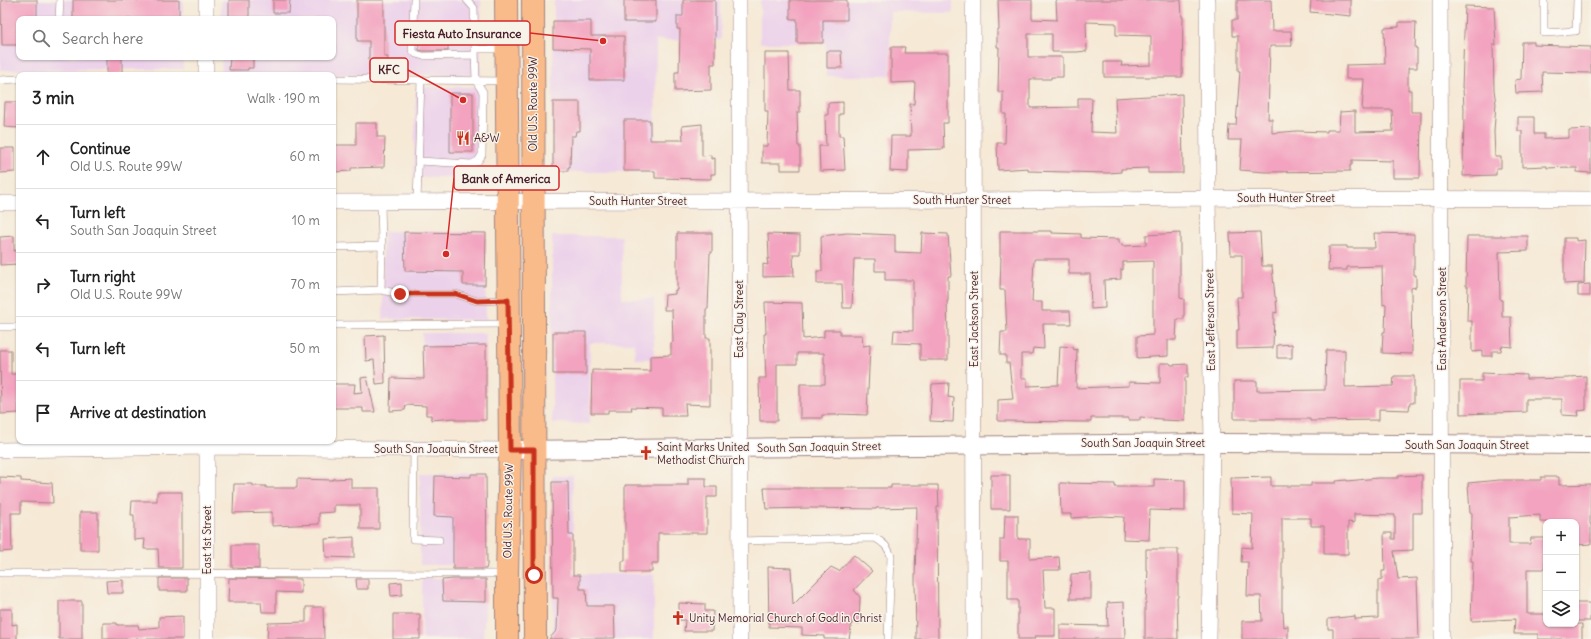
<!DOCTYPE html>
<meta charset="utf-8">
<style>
:root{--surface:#fff;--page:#f6f6f6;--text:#222;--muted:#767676;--line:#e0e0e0}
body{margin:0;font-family:Delius,sans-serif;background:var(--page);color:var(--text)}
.controls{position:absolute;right:12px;bottom:12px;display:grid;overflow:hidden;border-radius:8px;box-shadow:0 1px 3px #0004}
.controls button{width:36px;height:36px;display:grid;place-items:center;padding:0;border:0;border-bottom:1px solid var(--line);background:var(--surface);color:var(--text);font:20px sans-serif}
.stop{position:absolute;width:12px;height:12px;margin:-9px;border:3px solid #c8321e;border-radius:50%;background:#fff}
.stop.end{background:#c8321e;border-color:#fff;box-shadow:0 1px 4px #0008}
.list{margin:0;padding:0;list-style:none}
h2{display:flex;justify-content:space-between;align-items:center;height:52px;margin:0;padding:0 16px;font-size:17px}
h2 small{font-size:13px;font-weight:400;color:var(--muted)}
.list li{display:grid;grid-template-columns:26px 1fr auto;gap:12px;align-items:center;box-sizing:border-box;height:64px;padding:0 16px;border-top:1px solid var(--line)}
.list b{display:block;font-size:15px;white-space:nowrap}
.list p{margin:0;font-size:13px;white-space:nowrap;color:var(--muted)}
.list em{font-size:13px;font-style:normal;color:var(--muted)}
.icon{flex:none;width:22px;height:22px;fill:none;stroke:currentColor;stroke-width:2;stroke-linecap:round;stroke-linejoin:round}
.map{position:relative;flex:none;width:1591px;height:639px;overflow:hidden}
.search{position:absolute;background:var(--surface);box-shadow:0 1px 3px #0004;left:16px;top:16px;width:320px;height:44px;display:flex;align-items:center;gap:10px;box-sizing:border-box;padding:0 14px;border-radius:8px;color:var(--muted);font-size:15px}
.panel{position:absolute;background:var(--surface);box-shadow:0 1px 3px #0004;left:16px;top:72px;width:320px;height:372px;border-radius:8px}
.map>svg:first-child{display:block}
</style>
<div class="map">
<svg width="1591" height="639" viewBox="0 0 1591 639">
<rect width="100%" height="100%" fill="#f7f3e8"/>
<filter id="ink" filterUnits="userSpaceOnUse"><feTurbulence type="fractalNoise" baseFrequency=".025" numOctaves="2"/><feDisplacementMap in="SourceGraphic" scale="8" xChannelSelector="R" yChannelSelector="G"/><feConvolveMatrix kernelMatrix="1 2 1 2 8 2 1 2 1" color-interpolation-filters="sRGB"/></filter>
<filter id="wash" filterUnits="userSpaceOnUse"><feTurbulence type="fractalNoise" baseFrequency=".012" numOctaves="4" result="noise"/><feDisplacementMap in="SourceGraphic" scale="16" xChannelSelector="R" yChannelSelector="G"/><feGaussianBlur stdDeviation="0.9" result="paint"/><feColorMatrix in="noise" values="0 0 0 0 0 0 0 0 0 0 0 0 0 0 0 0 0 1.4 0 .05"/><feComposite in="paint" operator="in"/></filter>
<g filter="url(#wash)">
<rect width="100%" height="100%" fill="#f6e9d6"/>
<path fill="#ecd1ea" d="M0 0H183V19H19V57H183V69L0 70Z
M221 0H481V75L222 74 221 57H333V19H221Z
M554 0H721V40H656L655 172H552Z
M760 0H953V13L890 12V76H826V43H760Z
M416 87H481L480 178H414Z
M383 231 486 232V320L383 319Z
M552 236H622V299H654V359H635L634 343H590V424L552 423Z
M422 333H486V420H455L456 361 422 359Z
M420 473H486L487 565H420Z
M552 476H573V574H654V639H553Z
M422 578H487L483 639H422Z"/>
<g id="blocks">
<path fill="#f3a3bf" d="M1 0H37V19H19V45H2Z
M73 0H179V19H73Z
M229 0H249V19H229Z
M273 0H290L289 13H273Z
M357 0H384V57H388L387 71H369V41H357Z
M624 0H656V22H624Z
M683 0H715V64H711V90L675 91V72H679L680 29H677V16H683Z
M790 0H847V20H823V43H797V19H790Z
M998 0H1032V19L1057 20 1056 0H1181L1182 17H1183L1182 77H1104V62H1122L1121 66 1151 65V36L1116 35V23L1086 22 1087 51 1077 52H1052V34H1028V57H1063V77H1051V79H1030V108L1078 107V98H1092L1091 132 1117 133 1115 98 1182 94 1183 173H1148V168L1121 169V172L1108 173 1028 171V168L998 170 997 143H1005L1006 114H1003V92H998L999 47H997V30H999Z
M1237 0H1271L1272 31H1291L1292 46H1270L1268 119H1272V133L1297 131 1327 132V130H1339L1340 112 1355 111V132L1393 131 1392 110H1362L1364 79H1346V65L1385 64 1384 28 1399 27V22H1416L1415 48H1417V68H1408V90H1411V112H1421L1420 178H1393V161L1352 160V165H1350V171L1265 172 1240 170 1242 140H1228L1229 125H1236L1240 71H1238V36H1232V20H1237Z
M1311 0H1351V16L1310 12Z
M1465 6 1494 7 1496 45H1493L1494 90 1496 104 1494 131 1495 157H1501V168H1496V175L1463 176 1464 109 1463 88H1462Z
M553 21H591V36H624V80H590V49L553 48Z
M418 29 448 30V51H423L419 50Z
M1522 42H1534V45L1591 47V73L1542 72 1543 92 1516 93 1515 80 1521 79Z
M891 47H905L904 53H948V123H943L944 149 908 150V172L890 171 891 136H911L910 104H914L915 82 891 83Z
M827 51H841L842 68H827Z
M765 53H789L790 90H800V112H797L798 146H800V170H781V163H762V146H767L768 111H765Z
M107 57H122V74L107 75Z
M230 57H253V68H248V70H229Z
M450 93H473V152H450Z
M5 102H19V128L4 127Z
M553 102H580V131H576L575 136H571L570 167H568V171H557V167H553Z
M843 102V114H839V136H843L845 170 820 171 819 146H826L825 115H828V103Z
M1518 117H1534V134H1544V139L1569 138V130L1591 129V173L1577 172V168H1568V167L1547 168V166L1522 167V131H1518Z
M624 120H650V140H683L682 126 702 124V156L711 155V159L715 158V174H711V179L655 178V171H624Z
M356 123H377V137H385L384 167 351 168V171L333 172V145H356Z
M0 148H15V172L0 173Z
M1000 231H1052V233L1081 234V238L1119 239V243L1122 244V246L1146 245V235L1180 233V298L1184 299V319H1177L1176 340H1168V356L1137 358V336L1153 335V261L1123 262V270L1121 269V279L1104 280 1105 308 1091 309 1090 274H1069V259H1034L1032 302H1042V311H1070L1071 324H1043L1044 349 1033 348 1032 354H1021V378H1027V386L1058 385 1060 346 1073 347 1074 350 1077 349 1076 388 1129 386V382L1160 383V363H1170L1171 365 1188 364V377H1185V421L1162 420V419L1140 417V420H1129V418H1091V422L998 421V400L1013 399 1009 363H1006V355H1000L1001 332H1007L1005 290H1000L1001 257H1000Z
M404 232 486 233 485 285H463V272L405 271Z
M1260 232 1262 266H1272L1275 297H1276L1277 313 1274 312 1273 348 1237 349V330H1239L1237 297H1242V255H1231L1230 233Z
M677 233H712V253H710L708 309H706V338H710V405L685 404 686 416H662V408L631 407 632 410H608V413H591L592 370 650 371V356L671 355V343L673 342 672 310H664L665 295 675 294V290H677Z
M847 233 895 235V252L921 253 922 233 948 234 951 276H948V301H947L948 335V360H920V344L893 343 894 330 913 331V280H885V271H875V259H854L852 308H843L842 284H817V271H822L821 236Z
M1374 233 1414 234V275H1416V287L1411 288V292L1412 354 1382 353 1383 332H1385L1386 304 1383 305 1382 266 1347 267V270H1328L1329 246H1347V248H1375Z
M768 234 800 235V254H793L794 276 763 277V264L768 265 767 259H769Z
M14 236V251L18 250V264L0 265V237Z
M1467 236H1528V251L1499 252 1500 300H1502V317H1511L1512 347 1502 346 1501 351H1492V356H1482V351L1472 352V321H1467L1468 286H1466Z
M1564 238H1576V241L1585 240 1584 283 1564 284Z
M1590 284V296H1578V285Z
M765 302 802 303 803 339 824 337V330H840V335H862L863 346 870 345 867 415 839 414V415H822V418H800V384H825V363H824V353H797V364H777V421H760L759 378H766L764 334H766Z
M553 332H586V374H553Z
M384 335 385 383 376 384 374 360 366 361 365 336Z
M1292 344V358H1277V345Z
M486 345V420H455V418L431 420V415H426V406L406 405 405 410 390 411 391 378 424 379 423 346Z
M0 350H11V374H19V413L1 414Z
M1326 350H1345V387L1393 386 1394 376H1414V403H1410L1409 410 1379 409V420L1310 421V419H1234V381H1257V391L1325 390Z
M1482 373 1526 375V379L1570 378V377L1586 376V410L1578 411 1579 416 1562 415V399H1526V412L1460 414V381H1482Z
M367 377 375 412H363V408H333V384H355L354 393 362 392 361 378Z
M949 383 948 397 954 398 953 422 930 421 932 384Z
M471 474H486L487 565 486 569H453V517L434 516 435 476 471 477Z
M991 475H1010V509H991Z
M1422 475V513H1413V550L1394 551 1398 579 1417 578 1419 639H1333V629H1328V619L1355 616V619L1378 618V580L1382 579V571H1385L1384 533H1392V539H1395V515L1354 514V523L1348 522V554H1324V526H1311V518H1282V612H1283L1284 627 1288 626V639H1242V621H1262L1261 596H1247L1248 562H1241L1242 547 1252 548 1253 514 1232 513 1231 478 1271 477V486H1311V483H1336V481L1347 480V481L1378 478H1398V476Z
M0 477 21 478V481L52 483 53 503 21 502V513H11L12 551 0 552Z
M1541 477H1559V485L1591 484 1590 524H1591V544L1576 545 1578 523 1540 522V515L1509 517V544H1530L1531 538H1545V569H1527V614H1546V624H1582V639H1538V634H1514L1515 619 1471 621 1473 561H1471L1472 513H1470L1468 483 1499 480H1541Z
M351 478V488H379V529H360V505H334V512L319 513V524L272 526V512L233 513 234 484H253V486H266V488H297V479L333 480V479Z
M688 478H706V487H717V497H707V533H658V563H652V572H622V561H625V485H688Z
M1154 479 1185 480V511L1150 510 1149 540 1123 539 1124 517 1100 516 1071 518V514H1061L1060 483 1115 484V487H1154Z
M552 482H568L569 535H573V575H580V589H586L587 606H614L615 638 549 639 557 630 558 598H553Z
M891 485H938L939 507H937L938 639H916L915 578 917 507 876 508V509L809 508 766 509 764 488H891Z
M157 492H182V568H159L158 549H144L145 539 134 540V515H131L132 501H157Z
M80 512H98V550H80Z
M1005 515H1018V539H1030V559L1059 557 1060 570H1043L1045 608H1055V636H1034L1035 639H1018V600H1008V561H1000V539H1004Z
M354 537V558L326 557 325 539Z
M232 545H259V569L232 568Z
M1146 549H1178V597H1177L1178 639H1145V603H1146L1148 570H1146Z
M854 555 872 571 854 590 860 597 859 624 852 622 849 639H824V636L802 635V628L769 627 768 567 791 568 793 605 831 567 839 571Z
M1091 573V599H1070L1071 574Z
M159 578H187V591H159Z
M229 578 301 579V593L276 592V612H262L261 602H228Z
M356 579H368V589H357Z
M453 579H486V602L443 601 442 580Z
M123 580V593H107L106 581Z
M402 582V595L391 596 390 583Z
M59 601H82V639H59Z
M1124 602 1125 639H1060V625L1108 626 1107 603Z
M679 603 705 604V611H713L712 631H684L685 620H679Z
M1576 603H1590V621H1576Z
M306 607H323L324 639H267L268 623 306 622Z
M0 609H12V625L17 624V639H0Z
M393 614H420V639H393Z
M183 616V639H103V623H117V625H138L139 629 159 627V617Z"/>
</g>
</g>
<g filter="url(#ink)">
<use href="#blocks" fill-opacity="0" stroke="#a08480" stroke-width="1"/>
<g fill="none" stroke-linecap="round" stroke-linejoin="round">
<defs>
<path id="service" d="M414 0 412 50 416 54 423 56 475 55
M467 0 474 8 475 49H505
M1544 0V33L1576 31 1577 0
M59 19 60 0
M333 79 505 81
M0 80 19 79
M418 161 472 164 478 161 482 155 483 92 476 81 475 49
M417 202 421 80
M333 247 382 246 381 202
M381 290 382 246
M333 292 381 290 400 294H456L477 301 507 300
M333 325 508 324
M0 327H19
M414 449 413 539 439 540
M740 541 875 538C884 543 888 547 891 556L888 639
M0 573 505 574"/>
<path id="minor" d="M206 0V19
M739 0 740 639
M973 0 974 639
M1207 0 1208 198 1212 443 1209 639
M1440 0 1442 639
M206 57V75
M333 202 973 200 1208 198 1591 199
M0 203H19
M207 441V639
M0 450 207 447 510 450"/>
<path id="tertiary" d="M510 450 1212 443 1591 445"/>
<path id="primary" d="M506 0 510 450 507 574V639
M533 0 535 639"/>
</defs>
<use href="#service" stroke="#a08480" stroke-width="8"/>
<use href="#minor" stroke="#a08480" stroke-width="16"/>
<use href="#tertiary" stroke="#a08480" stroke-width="20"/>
<use href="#primary" stroke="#a08480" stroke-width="24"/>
<use href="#service" stroke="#fff" stroke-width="7"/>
<use href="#minor" stroke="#fff" stroke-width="15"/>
<use href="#tertiary" stroke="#fff" stroke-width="18"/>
<use href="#primary" stroke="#fabb8b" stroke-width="22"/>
</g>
</g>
<g fill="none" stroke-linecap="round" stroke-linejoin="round" filter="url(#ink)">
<path stroke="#c8321e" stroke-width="5" d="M400 294H456L477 301 508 300 510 450H534V575"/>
</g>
<defs>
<symbol id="restaurant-bare" viewBox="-9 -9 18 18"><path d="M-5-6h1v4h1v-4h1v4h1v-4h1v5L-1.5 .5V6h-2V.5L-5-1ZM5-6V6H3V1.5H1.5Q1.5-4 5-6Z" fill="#c8321e" stroke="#f7f3e8" stroke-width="2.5" paint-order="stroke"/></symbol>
<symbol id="church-bare" viewBox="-9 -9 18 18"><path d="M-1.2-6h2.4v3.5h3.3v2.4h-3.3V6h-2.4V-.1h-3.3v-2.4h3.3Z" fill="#c8321e" stroke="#f7f3e8" stroke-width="2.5" paint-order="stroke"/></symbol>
</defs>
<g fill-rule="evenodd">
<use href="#restaurant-bare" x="453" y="128" width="20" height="20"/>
<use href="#church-bare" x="636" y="443" width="20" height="20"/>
<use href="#church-bare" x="668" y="608" width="20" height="20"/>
</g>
<g text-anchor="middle" stroke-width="3" stroke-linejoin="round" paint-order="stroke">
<g font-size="11" fill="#4a1f2b" stroke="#f7f3e8">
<text transform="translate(533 104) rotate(-90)" y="4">Old U.S. Route 99W</text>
<text x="1286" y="202">South Hunter Street</text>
<text x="962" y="204">South Hunter Street</text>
<text x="638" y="205">South Hunter Street</text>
<text transform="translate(739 319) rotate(-90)" y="4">East Clay Street</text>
<text transform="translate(974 319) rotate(-90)" y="4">East Jackson Street</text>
<text transform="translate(1442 319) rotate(-90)" y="4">East Anderson Street</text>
<text transform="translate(1210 320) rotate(-91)" y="4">East Jefferson Street</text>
<text x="1143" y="447">South San Joaquin Street</text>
<text x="1467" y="449">South San Joaquin Street</text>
<text transform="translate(819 447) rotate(-1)" y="4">South San Joaquin Street</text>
<text x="436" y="453">South San Joaquin Street</text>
<text transform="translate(508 511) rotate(-89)" y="4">Old U.S. Route 99W</text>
<text transform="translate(207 540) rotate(-90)" y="4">East 1st Street</text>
</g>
<g font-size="11" fill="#4a1f2b" stroke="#f7f3e8" text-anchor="start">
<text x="474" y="142">A&amp;W</text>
<text x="657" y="451">Saint Marks United<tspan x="657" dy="13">Methodist Church</tspan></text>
<text x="689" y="622">Unity Memorial Church of God in Christ</text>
</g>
</g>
<path fill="none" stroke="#d62828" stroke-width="1.5" d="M603 41L530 33M463 100L408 70M446 254L454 178"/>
<g fill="#d62828" stroke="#f7f3e8" stroke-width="1.5">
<circle cx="603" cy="41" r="4"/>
<circle cx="463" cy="100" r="4"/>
<circle cx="446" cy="254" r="4"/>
</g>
<g fill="#f7f3e8" stroke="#d62828" stroke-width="1.5">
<rect x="395" y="21" width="135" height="24" rx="4"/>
<rect x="370" y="58" width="38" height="24" rx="4"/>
<rect x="454" y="166" width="105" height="24" rx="4"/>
</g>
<g font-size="12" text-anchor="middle" font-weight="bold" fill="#4a1f2b">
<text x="462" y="38">Fiesta Auto Insurance</text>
<text x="389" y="74">KFC</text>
<text x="506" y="183">Bank of America</text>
</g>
</svg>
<div class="controls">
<button>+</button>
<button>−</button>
<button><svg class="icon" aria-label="layers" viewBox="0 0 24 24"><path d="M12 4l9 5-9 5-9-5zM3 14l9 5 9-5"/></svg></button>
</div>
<div class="stop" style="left:534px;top:575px"></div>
<div class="stop end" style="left:400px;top:294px"></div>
<div class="search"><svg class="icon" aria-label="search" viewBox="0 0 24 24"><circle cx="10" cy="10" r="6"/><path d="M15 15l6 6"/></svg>Search here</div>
<section class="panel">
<h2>3 min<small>Walk · 190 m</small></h2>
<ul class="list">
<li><svg class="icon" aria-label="ahead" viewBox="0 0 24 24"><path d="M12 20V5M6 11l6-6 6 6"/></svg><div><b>Continue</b><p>Old U.S. Route 99W</p></div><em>60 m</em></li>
<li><svg class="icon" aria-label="left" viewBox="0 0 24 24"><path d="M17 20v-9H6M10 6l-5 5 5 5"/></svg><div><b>Turn left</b><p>South San Joaquin Street</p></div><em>10 m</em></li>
<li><svg class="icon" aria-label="right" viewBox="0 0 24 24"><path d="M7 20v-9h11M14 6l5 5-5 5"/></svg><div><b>Turn right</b><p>Old U.S. Route 99W</p></div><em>70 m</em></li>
<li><svg class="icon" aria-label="left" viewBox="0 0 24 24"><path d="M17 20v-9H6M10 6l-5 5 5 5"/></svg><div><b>Turn left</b></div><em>50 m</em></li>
<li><svg class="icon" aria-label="arrive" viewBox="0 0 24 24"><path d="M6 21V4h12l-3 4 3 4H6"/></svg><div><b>Arrive at destination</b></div></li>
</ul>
</section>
</div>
